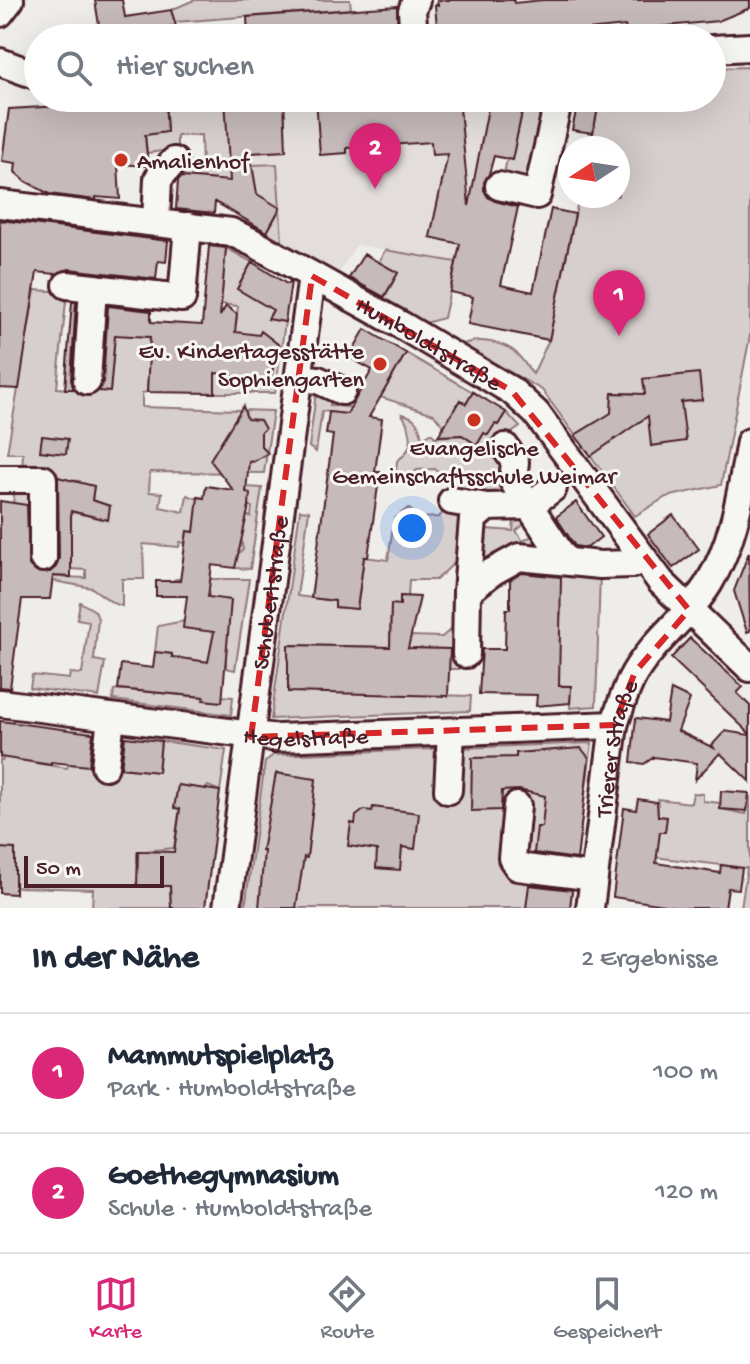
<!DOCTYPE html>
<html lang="de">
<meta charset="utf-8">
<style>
:root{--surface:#fff;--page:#f6f6f7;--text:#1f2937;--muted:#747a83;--line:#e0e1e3;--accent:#db2777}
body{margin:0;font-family:"Gochi Hand",sans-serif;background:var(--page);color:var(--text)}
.compass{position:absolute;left:558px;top:136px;width:72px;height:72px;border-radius:50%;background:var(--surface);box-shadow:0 8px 32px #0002;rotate:258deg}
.scale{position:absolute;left:24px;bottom:20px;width:140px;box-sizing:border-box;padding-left:8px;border:4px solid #4a1f2b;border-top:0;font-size:22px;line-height:28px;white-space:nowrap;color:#4a1f2b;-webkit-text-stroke:6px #f6f6f2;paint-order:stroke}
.you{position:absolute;left:412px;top:528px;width:28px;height:28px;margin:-20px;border:6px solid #fff;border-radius:50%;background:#1a73e8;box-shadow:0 0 0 12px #1a73e833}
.badge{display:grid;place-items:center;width:52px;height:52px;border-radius:50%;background:var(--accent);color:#fff;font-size:26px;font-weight:700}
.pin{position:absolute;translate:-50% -66px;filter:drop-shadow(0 2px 4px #0008)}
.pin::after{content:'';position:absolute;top:42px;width:28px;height:24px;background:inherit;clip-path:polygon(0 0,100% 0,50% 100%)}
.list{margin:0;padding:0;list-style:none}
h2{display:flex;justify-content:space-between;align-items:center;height:104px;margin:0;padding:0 32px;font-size:34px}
h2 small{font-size:26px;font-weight:400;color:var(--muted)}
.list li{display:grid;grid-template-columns:52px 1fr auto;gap:24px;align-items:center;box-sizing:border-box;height:120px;padding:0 32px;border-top:2px solid var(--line)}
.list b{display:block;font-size:30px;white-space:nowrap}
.list p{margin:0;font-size:26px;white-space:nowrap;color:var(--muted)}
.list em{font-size:26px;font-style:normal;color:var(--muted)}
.icon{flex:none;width:44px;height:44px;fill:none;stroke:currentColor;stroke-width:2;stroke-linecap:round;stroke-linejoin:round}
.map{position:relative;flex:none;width:750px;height:908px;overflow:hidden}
.search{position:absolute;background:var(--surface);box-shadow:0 8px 32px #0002;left:24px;right:24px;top:24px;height:88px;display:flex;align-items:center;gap:20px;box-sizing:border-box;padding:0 28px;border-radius:44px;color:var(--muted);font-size:30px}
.sheet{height:344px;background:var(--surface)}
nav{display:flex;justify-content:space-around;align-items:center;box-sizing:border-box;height:112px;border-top:2px solid var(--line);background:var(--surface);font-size:22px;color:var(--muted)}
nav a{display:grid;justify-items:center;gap:4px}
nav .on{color:var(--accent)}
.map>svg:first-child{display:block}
</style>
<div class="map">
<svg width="750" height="908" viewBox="0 0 750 908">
<rect width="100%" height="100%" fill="#efedea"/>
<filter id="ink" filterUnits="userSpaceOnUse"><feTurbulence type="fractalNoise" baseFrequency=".0125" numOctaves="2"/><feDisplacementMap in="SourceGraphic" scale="16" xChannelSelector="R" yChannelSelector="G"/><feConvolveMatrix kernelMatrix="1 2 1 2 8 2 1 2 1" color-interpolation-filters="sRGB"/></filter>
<g filter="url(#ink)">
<path fill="#e3dedc" d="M225 98H490L456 262 356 245 340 272 282 241 277 164 229 166Z"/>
<path fill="#d7cfce" stroke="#90777c" stroke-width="2" fill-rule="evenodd" d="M194 0H350L351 9 175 22 171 10Z
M750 67V336L721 485 666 497 635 516 591 456 632 427 633 393H612L611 422H596L575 435 542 390 462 345C477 337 505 342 517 354 523 360 528 369 533 374L549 340 579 196H618V148H590L600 98H712V68ZM699 373 701 400 646 405 644 379Z
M190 98H225L238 189 216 180 183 177 184 169H202L201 135 177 136V149L147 153 145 135 167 132 165 100Z
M525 98H552L533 171C524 182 516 181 503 179L507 159H512Z
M277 164 282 241 267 232 280 209 257 195 252 165Z
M226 248 252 262 237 289 273 310 269 316 285 322 275 393H215V380L148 379 147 392 142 393V407L273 411 264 473 150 472 149 492 162 493 160 507 184 512 187 495 251 517 252 507 248 505 246 487 262 488 250 569 235 568 236 555 243 550 241 538 187 531 185 543 180 542 179 547 143 544 144 579H122V606L113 603 92 588 21 575 30 506 13 503 15 488 38 486 39 576 86 578V570L71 569V528L69 527 72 512 107 520 110 506 92 500 94 486 80 484V481L56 480 53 496 22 471 23 453H7L35 290 67 292 57 388 110 392 115 334 150 337 149 353 236 322 238 306 221 304Z
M385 250 456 262 444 318 425 323 384 299 398 273 379 262Z
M406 353 473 392 466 404 460 400 444 427 434 414 380 397Z
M316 393 331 395 330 405 364 409 362 416 322 411 316 452 309 447Z
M506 412 520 427 507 436 516 493 452 497 451 482 435 469 417 470 411 476 396 472 397 461C416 448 413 432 402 414 416 417 419 423 422 438L431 433 435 437 462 435 477 445 484 433 495 424 498 425Z
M448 506 469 509 466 552 436 580H409L408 597 400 596V605H391L390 647 289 645 288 691 471 696 470 711 271 719 300 510 309 511 297 596 335 601V607L357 609 364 557 388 560 394 519 408 508 420 518 439 517Z
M486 515V529L513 531 514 520 527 522 516 531 523 541 535 534 543 544 540 549 484 568 477 549Z
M561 572H600L596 706 570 708 571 686 552 685 561 611H558Z
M176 579H249L235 670 226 668V660L209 658 208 662 172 657V654L155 652 158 626 184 621V628L227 633 230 600 172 593V581Z
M80 602 95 611 98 619 94 660 105 662 99 697 30 688 32 675 69 679 70 673 82 674 89 621 77 619Z
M460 621 459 669H449L450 649 401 648 411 636 442 637Z
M118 689 204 697V700L221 702 222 696 233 697 231 715 113 700 114 690Z
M113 735 122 737 121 768 158 772 161 741 226 750 220 791 208 786 206 789 183 786 174 848 137 852V862H149L137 886H170L171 908H92L93 889 15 887V849H0V760H3L4 753 35 763 67 768 69 764 92 766 91 771 99 773Z
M592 743 570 908H245L265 762 273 755Z
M693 793 703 794V801L720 803V809L746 814 750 796V908H741L747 868 653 857C663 836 655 820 658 799L691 803Z"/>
<path fill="#c6babb" stroke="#4a1f2b" stroke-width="2" d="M95 0H122L125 17 171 10 176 26 138 30V38H101Z
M437 0H514V3L543 0H750V8L718 21 626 30 625 26 569 32 570 37 438 38 435 5H438Z
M397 6 398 34 342 38H248L247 17Z
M225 98H284L286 151 250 153 257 194 280 208 267 232 215 202 214 213 176 209 178 180 182 177 230 181Z
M316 98H456V108H460L469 206 490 98H525L512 160 494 156 489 174 484 182V190L488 197 495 201 518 207 501 285 533 292 551 209 575 214 549 340 468 324 473 297 450 292 460 244 430 237 448 154 432 155 431 142 347 148V153L320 155Z
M579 98H600L593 133 572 130Z
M165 100 167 132 145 135 148 166 118 164 120 199 96 197V200L49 194 25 181 15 172 16 163 2 161 9 109Z
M0 220 168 241 166 262 158 261 156 279 69 269 56 274 37 272 19 389 0 388Z
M209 246 226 248 220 316 226 306 237 314 235 332 259 335 261 331 279 345 270 380 257 379 252 383 242 381 239 377 215 373V393L147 392 150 337 115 335 110 392 99 391 103 382 108 306 151 311V322L202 325Z
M364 254 398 273 384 297 349 278Z
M252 262 287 284 291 282 285 322 268 319 273 310 237 289Z
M72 302H76L71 380 74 389H65Z
M365 329 406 353 369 417 382 419 375 472H380L368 557H364L357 609 335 607V601L311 598 333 435 326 434 329 412 347 414 372 370 349 357Z
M699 373 702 400 681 402 686 441 651 446 648 416 591 456 575 435 611 413 612 393 645 394 643 379Z
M473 392 506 412 498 425 495 424 488 435 484 433 477 445 462 435 438 436 460 400 466 404Z
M243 406 247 419 260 420 265 429 261 432V446L268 453 253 462 249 461 246 492 250 493 249 506 235 568 212 565 208 597 231 600 222 702 203 700 204 697 118 689 121 664 153 668 155 652 172 654V657L208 662 214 632 183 628 187 596H156V581H180L187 531 194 532 198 497 204 498 206 486 233 490 210 460Z
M42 436 68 439 66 454 40 451Z
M58 477 94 486 92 500 110 506 108 520 71 511V577L53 576 50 599H22L10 688 0 687V501L27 505 29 565 36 572H50L56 567 59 558Z
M576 502 601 537 587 548 575 546 556 517Z
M673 515 699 549 673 568 648 534Z
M749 552 750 631 747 632 734 591Z
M522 573 561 577 559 686H571L570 703 536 706 537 695 479 694 482 649H505L506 609H510V580Z
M400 596 420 597 408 648 450 649 448 696 288 692V645L390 647 391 604 400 605Z
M690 638 743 687 737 693 750 706V734L671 658Z
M671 690 690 699 678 731 714 748 712 745 725 731 750 735V782L720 753 695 780 697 763 654 757 644 764 631 762 636 718 666 722Z
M0 721 93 733 89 766 51 762V765L0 757Z
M125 737 161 741 158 772 121 768Z
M581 748 589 758 577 859 534 853 537 827H542L545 796 519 790 502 791 501 810 471 811 472 758 516 757V753Z
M276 773 316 779 307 858 304 857 296 908H259L264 851H262Z
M178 785 220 791 205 908H171L170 886H137L138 851 174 852 180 809 174 808Z
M721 791 749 793 747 811 720 809Z
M638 799 657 802 658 816 667 817 665 832H660L656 863 720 873 721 865 742 868 739 889 728 888 725 908H683L613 897 624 808 636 810Z
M373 807 419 813 415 849 402 847 400 870 376 868 377 850 348 846 351 823 355 824 356 816 364 810 372 811Z
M0 848 15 849V894L0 893Z
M529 885 572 890 570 908H526Z"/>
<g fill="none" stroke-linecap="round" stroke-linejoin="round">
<defs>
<g id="minor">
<path d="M0 13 10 0"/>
<path d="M414 38 412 11 416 0"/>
<path d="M712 49 750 47"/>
<path d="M0 62 38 76"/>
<path d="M499 186 537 195 559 98"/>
<path id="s1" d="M0 204 231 232 252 242 401 325 512 391 536 413 661 582 750 668"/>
<path d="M156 222 158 179 174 161"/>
<path d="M67 285 182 298 188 226"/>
<path d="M300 378 318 380 342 391"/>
<path d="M87 381 93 288"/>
<path d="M505 447 515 462 513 481 565 560"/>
<path d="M0 479H43V558"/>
<path d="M452 501 487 507"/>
<path d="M467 592 473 519 487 507 529 506 553 488"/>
<path d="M466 654 467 592 492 572 519 557 600 565 632 564"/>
<path id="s2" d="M0 703 277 738 614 725"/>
<path d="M105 766 111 719"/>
<path d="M448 790 451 732"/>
<path d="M517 806 512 858 518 867 594 877"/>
<path id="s3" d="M227 908 312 276"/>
<path id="s4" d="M590 908 614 725C620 708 625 690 634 674 654 640 688 617 709 583 735 540 741 491 750 442"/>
</g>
</defs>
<use href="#minor" stroke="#4a1f2b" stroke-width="32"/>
<use href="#minor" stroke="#f6f6f2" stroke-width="26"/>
</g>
</g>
<path fill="none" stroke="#d62828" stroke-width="6" stroke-dasharray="16 10" stroke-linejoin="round" d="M312 276 512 391 689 610 635 672 614 725 251 737Z"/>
<g fill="#c8321e" stroke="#f6f6f2" stroke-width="3">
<circle cx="121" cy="160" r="8"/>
<circle cx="380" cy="364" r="8"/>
<circle cx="474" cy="420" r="8"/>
</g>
<g text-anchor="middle" stroke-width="6" stroke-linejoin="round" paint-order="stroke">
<g font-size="24" fill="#4a1f2b" stroke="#f6f6f2" text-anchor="start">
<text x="137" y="168">Amalienhof</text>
<text x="364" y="358" text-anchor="end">Ev. Kindertagesstätte<tspan x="364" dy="28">Sophiengarten</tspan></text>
<text x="474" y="455" text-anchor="middle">Evangelische<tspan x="474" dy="28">Gemeinschaftsschule Weimar</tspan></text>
</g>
<g font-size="24" fill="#4a1f2b" stroke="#f6f6f2">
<text dy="8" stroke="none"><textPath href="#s1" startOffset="460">Humboldtstraße</textPath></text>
<text dy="8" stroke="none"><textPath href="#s3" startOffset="318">Schubertstraße</textPath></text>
<text dy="8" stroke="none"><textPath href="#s2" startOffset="308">Hegelstraße</textPath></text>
<text dy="8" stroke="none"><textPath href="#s4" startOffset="162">Trierer Straße</textPath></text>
</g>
</g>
</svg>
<svg class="compass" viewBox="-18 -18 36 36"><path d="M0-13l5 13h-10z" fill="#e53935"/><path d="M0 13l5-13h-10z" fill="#747a83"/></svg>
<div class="scale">50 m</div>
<div class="you"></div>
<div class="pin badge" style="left:619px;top:336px">1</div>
<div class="pin badge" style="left:375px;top:189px">2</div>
<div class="search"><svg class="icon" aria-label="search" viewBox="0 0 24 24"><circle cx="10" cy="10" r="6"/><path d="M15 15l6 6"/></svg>Hier suchen</div>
</div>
<section class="sheet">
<h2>In der Nähe<small>2 Ergebnisse</small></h2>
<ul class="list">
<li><span class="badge">1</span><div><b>Mammutspielplatz</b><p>Park · Humboldtstraße</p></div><em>100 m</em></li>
<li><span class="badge">2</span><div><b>Goethegymnasium</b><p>Schule · Humboldtstraße</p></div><em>120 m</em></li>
</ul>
</section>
<nav>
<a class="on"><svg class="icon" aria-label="map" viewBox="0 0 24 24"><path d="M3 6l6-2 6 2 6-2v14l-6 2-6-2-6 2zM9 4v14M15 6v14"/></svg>Karte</a>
<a><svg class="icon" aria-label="directions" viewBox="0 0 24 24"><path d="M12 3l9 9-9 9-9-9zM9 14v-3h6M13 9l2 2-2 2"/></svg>Route</a>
<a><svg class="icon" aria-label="saved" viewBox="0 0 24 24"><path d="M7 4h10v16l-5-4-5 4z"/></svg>Gespeichert</a>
</nav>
